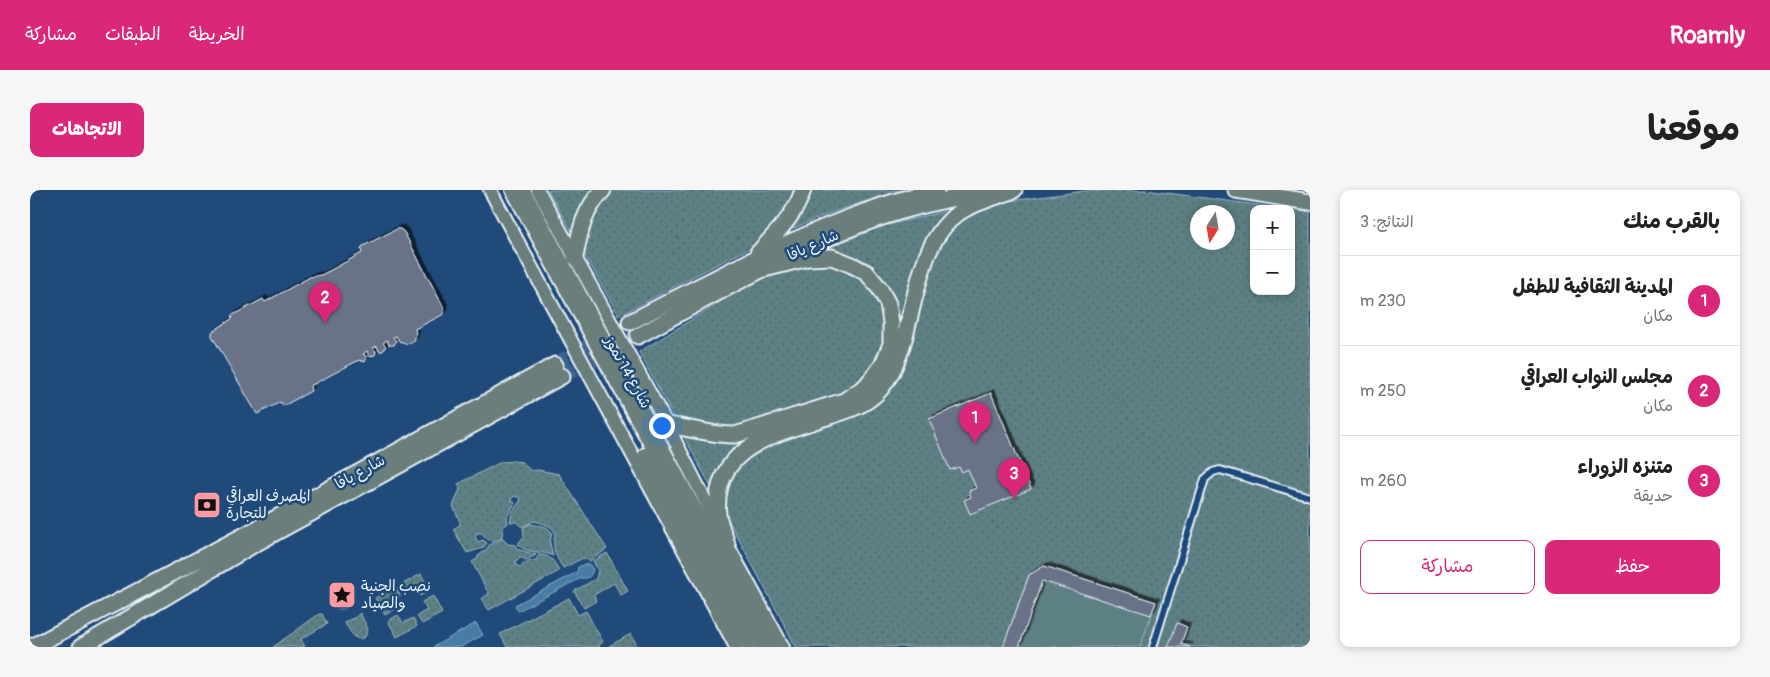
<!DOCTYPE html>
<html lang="ar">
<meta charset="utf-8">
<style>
:root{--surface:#fff;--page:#f6f6f6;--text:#222;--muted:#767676;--line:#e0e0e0;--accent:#db2777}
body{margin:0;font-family:Pangolin,"Playpen Sans Arabic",sans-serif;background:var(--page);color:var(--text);direction:rtl}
.controls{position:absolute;right:15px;top:15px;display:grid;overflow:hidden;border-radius:10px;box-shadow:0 2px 8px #0003}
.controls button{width:45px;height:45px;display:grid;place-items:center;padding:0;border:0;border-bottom:1px solid var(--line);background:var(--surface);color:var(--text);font:25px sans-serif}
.compass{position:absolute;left:1160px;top:15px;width:45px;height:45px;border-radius:50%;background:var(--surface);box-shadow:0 2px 8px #0003;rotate:191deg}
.you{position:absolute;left:631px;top:235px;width:18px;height:18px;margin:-12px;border:4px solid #fff;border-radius:50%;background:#1a73e8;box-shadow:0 0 0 8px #1a73e833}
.badge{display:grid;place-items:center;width:32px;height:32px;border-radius:50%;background:var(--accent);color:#fff;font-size:16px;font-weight:700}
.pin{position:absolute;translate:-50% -41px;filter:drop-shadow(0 1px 2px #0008)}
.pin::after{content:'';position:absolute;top:26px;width:18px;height:15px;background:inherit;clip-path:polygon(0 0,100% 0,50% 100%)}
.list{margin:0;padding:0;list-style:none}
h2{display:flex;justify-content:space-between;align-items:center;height:65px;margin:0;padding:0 20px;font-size:21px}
h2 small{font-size:16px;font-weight:400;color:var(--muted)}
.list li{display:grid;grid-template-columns:32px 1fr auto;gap:15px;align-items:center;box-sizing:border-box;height:90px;padding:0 20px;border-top:1px solid var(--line)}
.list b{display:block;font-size:19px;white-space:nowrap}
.list p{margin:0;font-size:16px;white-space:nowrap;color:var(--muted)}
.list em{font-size:16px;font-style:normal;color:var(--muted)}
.actions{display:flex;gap:10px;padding:15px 20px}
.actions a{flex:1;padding:11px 0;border:1px solid var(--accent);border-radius:10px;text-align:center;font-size:18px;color:var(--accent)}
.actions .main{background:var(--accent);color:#fff}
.map{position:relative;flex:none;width:1280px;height:457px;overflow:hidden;direction:ltr;border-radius:10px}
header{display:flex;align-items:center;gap:30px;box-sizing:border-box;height:70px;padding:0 25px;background:var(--accent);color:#fff}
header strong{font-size:24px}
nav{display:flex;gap:28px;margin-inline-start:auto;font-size:18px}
.intro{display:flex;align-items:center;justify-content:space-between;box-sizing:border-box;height:120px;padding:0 30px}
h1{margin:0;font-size:35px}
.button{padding:12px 22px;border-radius:10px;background:var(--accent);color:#fff;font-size:18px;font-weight:700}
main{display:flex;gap:30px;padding:0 30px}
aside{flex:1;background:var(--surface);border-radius:10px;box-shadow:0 2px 8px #0003}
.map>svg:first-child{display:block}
</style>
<header>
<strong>Roamly</strong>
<nav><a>الخريطة</a><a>الطبقات</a><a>مشاركة</a></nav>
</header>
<div class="intro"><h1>موقعنا</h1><a class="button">الاتجاهات</a></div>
<main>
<aside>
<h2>بالقرب منك<small>النتائج: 3</small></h2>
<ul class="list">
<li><span class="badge">1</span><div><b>المدينة الثقافية للطفل</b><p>مكان</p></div><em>230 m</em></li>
<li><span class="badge">2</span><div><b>مجلس النواب العراقي</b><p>مكان</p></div><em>250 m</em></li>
<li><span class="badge">3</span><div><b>متنزه الزوراء</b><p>حديقة</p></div><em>260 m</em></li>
</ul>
<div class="actions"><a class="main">حفظ</a><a>مشاركة</a></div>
</aside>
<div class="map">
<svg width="1280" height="457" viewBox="0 0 1280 457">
<defs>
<pattern id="grass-dots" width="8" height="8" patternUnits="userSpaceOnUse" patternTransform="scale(1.25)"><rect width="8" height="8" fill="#5d8084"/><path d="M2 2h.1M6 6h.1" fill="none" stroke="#53676a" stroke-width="1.8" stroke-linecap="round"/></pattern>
<filter id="shadow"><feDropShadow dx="3.5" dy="-3.5" stdDeviation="0" flood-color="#0009"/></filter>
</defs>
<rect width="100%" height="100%" fill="#1f4a7a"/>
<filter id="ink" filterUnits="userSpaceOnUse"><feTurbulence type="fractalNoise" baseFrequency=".02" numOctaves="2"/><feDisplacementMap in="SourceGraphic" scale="10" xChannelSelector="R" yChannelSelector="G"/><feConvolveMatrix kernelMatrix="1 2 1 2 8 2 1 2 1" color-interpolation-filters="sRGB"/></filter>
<g filter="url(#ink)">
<path fill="url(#grass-dots)" stroke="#a2b8be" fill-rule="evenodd" d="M518 0H876C774 24 681 78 589 126Z
M1115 0 1258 19H1224V101H1261V19L1280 22V457H766L609 162 737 83 849 37 933 17 1055 1ZM1168 22H1198V52H1168Z
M484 271 492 272 501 281 508 280 529 284 577 359 560 371 553 368 533 378C529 371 524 365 524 356 523 352 525 347 525 343 523 335 511 333 504 331L492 337 486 332H480L482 322 491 310 489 307 484 306 481 310 485 313 477 327 478 333 473 338 472 348 462 351 457 349 452 343H447L445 347 448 352 453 350 457 353 453 358 437 363 423 339 430 335V332L423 316 430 299 428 294 471 272Z
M500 334 516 337 522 342 520 353 523 366C512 360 497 365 488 354L494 346 493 338Z
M473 349 478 354 485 355 487 359 506 365 496 370 490 367 485 372 487 376 491 377 493 373 506 370 509 365C521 365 524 371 529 381L459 420 451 409 459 404 442 372 448 368V366L456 360 460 354Z
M577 363 598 401 591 405 584 393 564 405 566 411 554 418 544 401 566 389 568 380 563 371Z
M391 384 400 400 390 406 385 397 375 403 371 395Z
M366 397 370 406 361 411 365 419 355 425 345 408Z
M403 406 412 423 392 434 387 426 397 420 392 412Z
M539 408 548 425 556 421 573 452 569 455 570 457H477L470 444Z
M330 423 338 439 335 447 330 449 324 447 314 432 326 427Z
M289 424H292L297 434 271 449 275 457H243Z
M368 425 373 433 383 428 387 436 367 447 358 431Z
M601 444 608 457H579V456Z"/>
<path fill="#5d8084" stroke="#a2b8be" d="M1014 376 1126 412 1110 457H973L999 385Z"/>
<path fill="#477da3" stroke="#87abc5" d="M554 374 560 375 563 380C561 387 558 389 551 388L488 421 485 415 547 382 548 377Z
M298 406a13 13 0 1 1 26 0a13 13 0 1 1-26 0Z
M446 433 453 445 431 457H403Z"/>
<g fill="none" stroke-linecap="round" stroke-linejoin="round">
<path stroke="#a8c3d6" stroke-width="1" d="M303 406a8 8 0 1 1 16 0a8 8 0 1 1-16 0Z"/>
</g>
<path fill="#697388" stroke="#e8f1f8" filter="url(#shadow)" d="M367 39H370L374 42 414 118V124L385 139 386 145 384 151 377 154 369 151 366 146 363 147 366 151 364 155H359L357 150 353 153 356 156 353 161H349L347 156 343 158 346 161 345 165 339 166 337 161 333 164 337 167 335 172 329 170 280 196 281 201 253 216 251 212 227 224 182 146V142L203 128 201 126 233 109 235 112 280 87 291 85 301 80 332 63 331 59 333 56Z
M961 203 1001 299 940 324 934 310 941 307 939 301 946 298 938 279 932 282 929 277 920 280 899 229Z
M1014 376 1126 412 1121 425 1012 391 989 457H973L999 385Z
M1147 433 1157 437 1151 454 1160 457H1138Z"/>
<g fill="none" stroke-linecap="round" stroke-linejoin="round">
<path stroke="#3d638d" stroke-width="15" stroke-dasharray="15 8" stroke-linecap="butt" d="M525 175 600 132
M532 186 608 146"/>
<defs>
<path id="pedestrian" d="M1123 457 1175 289 1183 282 1190 280 1280 307"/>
<path id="primary" d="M460 0 706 457
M482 0 730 457
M494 0 740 457
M508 0 634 229 697 354 753 457
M615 264 718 457"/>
<path id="motorway" d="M1206 0 1280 12
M728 63C746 43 765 26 773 0
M545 67C550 40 554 20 573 0
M600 132C699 81 797 27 906 0
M608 146C670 112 731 78 795 49 848 25 906 10 963 1
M637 235C661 238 681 245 705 245L814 211 836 196 852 176 861 154V132L858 114 850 99 837 83 822 75 802 67 778 68 730 80
M697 354C694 345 690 335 688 325 681 255 748 244 800 226 813 222 830 217 841 208 848 203 856 192 860 185 888 135 881 49 935 19 950 11 968 6 984 0
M2 457 217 344 525 175
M51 457 221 356 532 186"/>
</defs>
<use href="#pedestrian" stroke="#e8f1f8" stroke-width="10"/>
<use href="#primary" stroke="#e8f1f8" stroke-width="16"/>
<use href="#motorway" stroke="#e8f1f8" stroke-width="19"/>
<use href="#pedestrian" stroke="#1f4a7a" stroke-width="6"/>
<use href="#primary" stroke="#6a7f7c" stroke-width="12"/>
<use href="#motorway" stroke="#6a7f7c" stroke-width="15"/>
</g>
</g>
<defs>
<symbol id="bank-square" viewBox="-11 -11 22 22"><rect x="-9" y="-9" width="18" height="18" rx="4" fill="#ff9aa2" stroke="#1f4a7a"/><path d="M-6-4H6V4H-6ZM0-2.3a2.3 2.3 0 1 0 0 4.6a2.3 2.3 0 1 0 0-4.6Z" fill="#111"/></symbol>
<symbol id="sight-square" viewBox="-11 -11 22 22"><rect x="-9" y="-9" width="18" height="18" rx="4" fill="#ff9aa2" stroke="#1f4a7a"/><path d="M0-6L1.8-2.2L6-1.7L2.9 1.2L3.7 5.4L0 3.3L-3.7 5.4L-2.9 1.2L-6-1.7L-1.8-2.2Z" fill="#111"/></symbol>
</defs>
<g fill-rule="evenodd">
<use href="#bank-square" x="161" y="299" width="32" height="32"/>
<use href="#sight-square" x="296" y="389" width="32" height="32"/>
</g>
<g text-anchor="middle" stroke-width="5" stroke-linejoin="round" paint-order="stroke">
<g font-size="15" fill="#e8f1f8" stroke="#1f4a7a">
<text transform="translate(783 55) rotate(-24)" y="5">شارع يافا</text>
<text transform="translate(598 182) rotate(61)" y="5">شارع 14 تموز</text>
<text transform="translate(330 282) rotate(-29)" y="5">شارع يافا</text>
</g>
<g font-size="15" fill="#e8f1f8" stroke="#1f4a7a" text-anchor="start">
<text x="196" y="311">المصرف العراقي<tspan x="196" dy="17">للتجارة</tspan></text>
<text x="331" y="401">نصب الجنية<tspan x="331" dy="17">والصياد</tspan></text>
</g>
</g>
</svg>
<div class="controls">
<button>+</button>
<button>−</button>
</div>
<svg class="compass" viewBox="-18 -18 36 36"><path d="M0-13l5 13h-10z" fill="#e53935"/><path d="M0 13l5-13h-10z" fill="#767676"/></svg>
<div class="you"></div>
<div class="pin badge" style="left:945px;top:253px">1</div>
<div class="pin badge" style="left:295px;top:133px">2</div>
<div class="pin badge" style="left:984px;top:309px">3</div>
</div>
</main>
